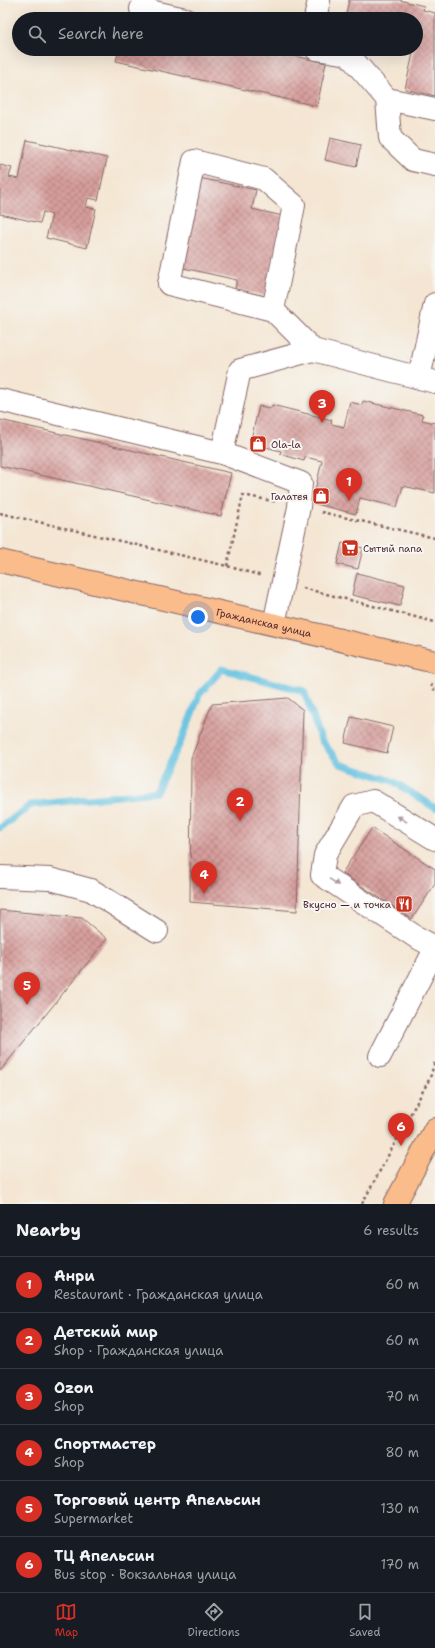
<!DOCTYPE html>
<meta charset="utf-8">
<style>
:root{--surface:#171b24;--page:#20242c;--text:#f1f3f6;--muted:#9ea1a6;--line:#363941;--accent:#d93025}
body{margin:0;font-family:"Shantell Sans",sans-serif;background:var(--page);color:var(--text)}
.you{position:absolute;left:198px;top:617px;width:14px;height:14px;margin:-10px;border:3px solid #fff;border-radius:50%;background:#1a73e8;box-shadow:0 0 0 6px #1a73e833}
.badge{display:grid;place-items:center;width:26px;height:26px;border-radius:50%;background:var(--accent);color:#fff;font-size:13px;font-weight:700}
.pin{position:absolute;translate:-50% -33px;filter:drop-shadow(0 1px 2px #0008)}
.pin::after{content:'';position:absolute;top:21px;width:14px;height:12px;background:inherit;clip-path:polygon(0 0,100% 0,50% 100%)}
.list{margin:0;padding:0;list-style:none}
h2{display:flex;justify-content:space-between;align-items:center;height:52px;margin:0;padding:0 16px;font-size:17px}
h2 small{font-size:13px;font-weight:400;color:var(--muted)}
.list li{display:grid;grid-template-columns:26px 1fr auto;gap:12px;align-items:center;box-sizing:border-box;height:56px;padding:0 16px;border-top:1px solid var(--line)}
.list b{display:block;font-size:15px;white-space:nowrap}
.list p{margin:0;font-size:13px;white-space:nowrap;color:var(--muted)}
.list em{font-size:13px;font-style:normal;color:var(--muted)}
.icon{flex:none;width:22px;height:22px;fill:none;stroke:currentColor;stroke-width:2;stroke-linecap:round;stroke-linejoin:round}
.map{position:relative;flex:none;width:435px;height:1204px;overflow:hidden}
.search{position:absolute;background:var(--surface);box-shadow:0 4px 16px #0002;left:12px;right:12px;top:12px;height:44px;display:flex;align-items:center;gap:10px;box-sizing:border-box;padding:0 14px;border-radius:22px;color:var(--muted);font-size:15px}
.sheet{height:388px;background:var(--surface)}
nav{display:flex;justify-content:space-around;align-items:center;box-sizing:border-box;height:56px;border-top:1px solid var(--line);background:var(--surface);font-size:11px;color:var(--muted)}
nav a{display:grid;justify-items:center;gap:2px}
nav .on{color:var(--accent)}
.map>svg:first-child{display:block}
</style>
<div class="map">
<svg width="435" height="1204" viewBox="0 0 435 1204">
<defs>
<pattern id="building-cross-hatch" width="8" height="8" patternUnits="userSpaceOnUse"><rect width="8" height="8" fill="#d69e9c"/><path d="M0 0l8 8M0 8l8-8" fill="none" stroke="#b0807f"/></pattern>
</defs>
<rect width="100%" height="100%" fill="#f6f6f2"/>
<filter id="ink" filterUnits="userSpaceOnUse"><feTurbulence type="fractalNoise" baseFrequency=".025" numOctaves="2"/><feDisplacementMap in="SourceGraphic" scale="8" xChannelSelector="R" yChannelSelector="G"/><feConvolveMatrix kernelMatrix="1 2 1 2 8 2 1 2 1" color-interpolation-filters="sRGB"/></filter>
<filter id="wash" filterUnits="userSpaceOnUse"><feTurbulence type="fractalNoise" baseFrequency=".012" numOctaves="4" result="noise"/><feDisplacementMap in="SourceGraphic" scale="16" xChannelSelector="R" yChannelSelector="G"/><feGaussianBlur stdDeviation="0.9" result="paint"/><feColorMatrix in="noise" values="0 0 0 0 0 0 0 0 0 0 0 0 0 0 0 0 0 1.4 0 .05"/><feComposite in="paint" operator="in"/></filter>
<g filter="url(#wash)">
<rect width="100%" height="100%" fill="#f4e6d3"/>
<g fill="none" stroke-linecap="round" stroke-linejoin="round">
<path stroke="#62c1e0" stroke-width="7" d="M0 828 31 805 156 792 183 737 199 695 222 669 304 691 321 740 340 764 393 781 435 808"/>
</g>
<g id="blocks">
<path fill="url(#building-cross-hatch)" d="M349 0H399L424 6 423 10 435 13V96L405 89 414 49H416V19H345Z
M119 49H264L326 63 317 106 116 61Z
M330 138 361 145 356 167 325 160Z
M27 140 107 158 98 200 88 198 86 207 96 209 87 248 46 238 52 215 43 212 40 223 0 214V165L12 168 9 177 19 179Z
M199 178 256 190 252 209 283 216 265 296 235 289 237 280 179 267Z
M363 401 423 415 422 420 435 423V493L403 486 397 507 360 498 356 514 312 503 322 461 305 457 304 461 280 454 281 451 250 443 259 406 271 408 272 405 332 420 331 424 344 427 350 402 362 405Z
M0 420 231 473 221 516 0 466Z
M342 543 363 548 358 569 337 564Z
M357 573 405 585 400 606 352 595Z
M288 698 303 710 297 911 190 902 191 758 212 704Z
M351 717 393 727 387 753 345 743Z
M372 828 435 869V884L412 919 342 873Z
M0 910 82 918 107 939 0 1071Z"/>
</g>
</g>
<g filter="url(#ink)">
<use href="#blocks" fill-opacity="0" stroke="#866566" stroke-width="1"/>
<g fill="none" stroke-linecap="round" stroke-linejoin="round">
<defs>
<path id="minor" d="M144 0 141 9 185 19
M315 19 319 0
M316 49 348 54 387 99 435 109
M387 99 390 138 413 160 435 165
M273 310 294 205 264 179 194 161 169 284 273 310 313 350
M419 378 435 304
M0 400 222 453 301 483 299 507 274 624
M222 453 240 370 313 350 435 382
M435 839 373 801 354 806 325 855 322 875 416 937 435 947
M0 877 50 879 91 890 157 931
M380 1056 435 949"/>
<g id="major">
<path id="s1" d="M0 561 435 662"/>
<path d="M395 1204 435 1129"/>
</g>
</defs>
<use href="#minor" stroke="#866566" stroke-width="24"/>
<use href="#major" stroke="#866566" stroke-width="24"/>
<path stroke="#866566" stroke-width="2.5" stroke-dasharray="3 3" stroke-linecap="butt" d="M321 512 435 538
M0 513 227 566 262 576
M227 566 243 495 277 502
M303 588 435 622
M432 684 431 687 435 690
M362 1204 430 1078 435 1061"/>
<use href="#minor" stroke="#fff" stroke-width="22"/>
<use href="#major" stroke="#f9bc8a" stroke-width="22"/>
</g>
<defs><path id="oneway-solid" d="M-6-.8H1V-3.2L6.5 0L1 3.2V.8H-6Z"/></defs>
<g fill="#ae9aa0">
<use href="#oneway-solid" transform="translate(402 819) rotate(-148)"/>
<use href="#oneway-solid" transform="translate(334 882) rotate(34)"/>
</g>
</g>
<defs>
<symbol id="shop-square" viewBox="-11 -11 22 22"><rect x="-9" y="-9" width="18" height="18" rx="4" fill="#c8321e" stroke="#f6f6f2"/><path d="M-5-2.5h2.3a2.7 3.5 0 0 1 5.4 0H5L5.5 6h-11ZM-1.5-2.5h3a1.5 2.3 0 0 0-3 0Z" fill="#fff"/></symbol>
<symbol id="supermarket-square" viewBox="-11 -11 22 22"><rect x="-9" y="-9" width="18" height="18" rx="4" fill="#c8321e" stroke="#f6f6f2"/><path d="M-6-5.5h2.5l.6 2H6L4.5 2H-2.5L-4.4-4H-6ZM-1.5 3.2a1.3 1.3 0 1 0 .1 0ZM3 3.2a1.3 1.3 0 1 0 .1 0Z" fill="#fff"/></symbol>
<symbol id="restaurant-square" viewBox="-11 -11 22 22"><rect x="-9" y="-9" width="18" height="18" rx="4" fill="#c8321e" stroke="#f6f6f2"/><path d="M-5-6h1v4h1v-4h1v4h1v-4h1v5L-1.5 .5V6h-2V.5L-5-1ZM5-6V6H3V1.5H1.5Q1.5-4 5-6Z" fill="#fff"/></symbol>
</defs>
<g fill-rule="evenodd">
<use href="#shop-square" x="248" y="434" width="20" height="20"/>
<use href="#shop-square" x="311" y="486" width="20" height="20"/>
<use href="#supermarket-square" x="340" y="538" width="20" height="20"/>
<use href="#restaurant-square" x="394" y="894" width="20" height="20"/>
</g>
<g text-anchor="middle" stroke-width="4" stroke-linejoin="round" paint-order="stroke">
<g font-size="10" fill="#4a1f2b" stroke="#f6f6f2" text-anchor="start">
<text x="271" y="448">Ola-la</text>
<text x="308" y="500" text-anchor="end">Галатея</text>
<text x="363" y="552">Сытый папа</text>
<text x="391" y="908" text-anchor="end">Вкусно — и точка</text>
</g>
<g font-size="10" fill="#4a1f2b" stroke="#f6f6f2">
<text dy="4" stroke="none"><textPath href="#s1" startOffset="271">Гражданская улица</textPath></text>
</g>
</g>
</svg>
<div class="you"></div>
<div class="pin badge" style="left:349px;top:501px">1</div>
<div class="pin badge" style="left:240px;top:821px">2</div>
<div class="pin badge" style="left:322px;top:423px">3</div>
<div class="pin badge" style="left:204px;top:894px">4</div>
<div class="pin badge" style="left:27px;top:1005px">5</div>
<div class="pin badge" style="left:401px;top:1146px">6</div>
<div class="search"><svg class="icon" aria-label="search" viewBox="0 0 24 24"><circle cx="10" cy="10" r="6"/><path d="M15 15l6 6"/></svg>Search here</div>
</div>
<section class="sheet">
<h2>Nearby<small>6 results</small></h2>
<ul class="list">
<li><span class="badge">1</span><div><b>Анри</b><p>Restaurant · Гражданская улица</p></div><em>60 m</em></li>
<li><span class="badge">2</span><div><b>Детский мир</b><p>Shop · Гражданская улица</p></div><em>60 m</em></li>
<li><span class="badge">3</span><div><b>Ozon</b><p>Shop</p></div><em>70 m</em></li>
<li><span class="badge">4</span><div><b>Спортмастер</b><p>Shop</p></div><em>80 m</em></li>
<li><span class="badge">5</span><div><b>Торговый центр Апельсин</b><p>Supermarket</p></div><em>130 m</em></li>
<li><span class="badge">6</span><div><b>ТЦ Апельсин</b><p>Bus stop · Вокзальная улица</p></div><em>170 m</em></li>
</ul>
</section>
<nav>
<a class="on"><svg class="icon" aria-label="map" viewBox="0 0 24 24"><path d="M3 6l6-2 6 2 6-2v14l-6 2-6-2-6 2zM9 4v14M15 6v14"/></svg>Map</a>
<a><svg class="icon" aria-label="directions" viewBox="0 0 24 24"><path d="M12 3l9 9-9 9-9-9zM9 14v-3h6M13 9l2 2-2 2"/></svg>Directions</a>
<a><svg class="icon" aria-label="saved" viewBox="0 0 24 24"><path d="M7 4h10v16l-5-4-5 4z"/></svg>Saved</a>
</nav>
